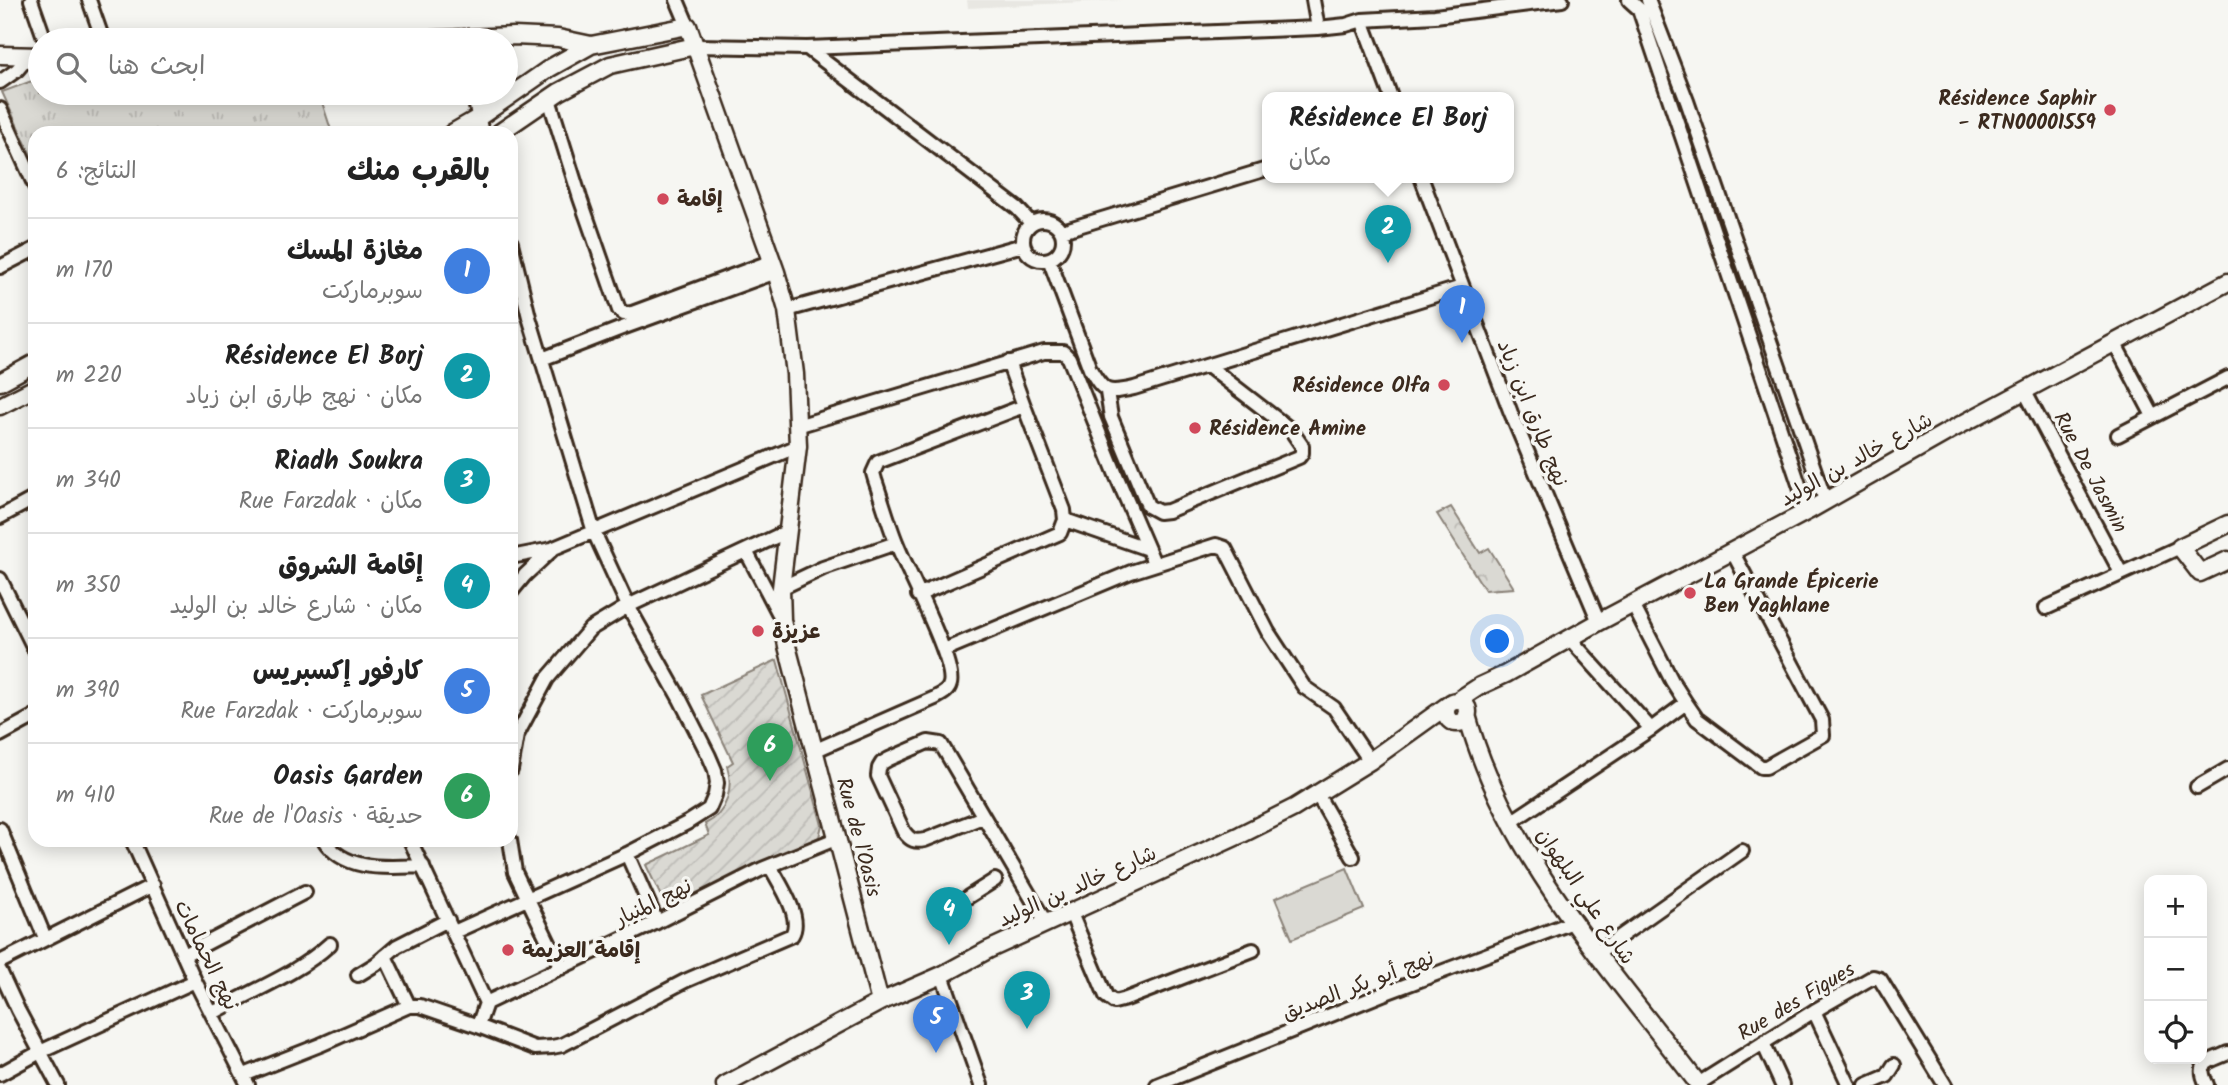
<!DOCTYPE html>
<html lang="ar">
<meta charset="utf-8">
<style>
:root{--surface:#fff;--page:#f2f2f2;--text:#222;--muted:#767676;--line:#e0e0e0;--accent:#2563eb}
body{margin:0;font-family:Kalam,"Playpen Sans Arabic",sans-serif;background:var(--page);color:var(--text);direction:rtl}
.controls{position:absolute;right:21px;bottom:21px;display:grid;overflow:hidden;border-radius:14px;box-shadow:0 4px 18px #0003}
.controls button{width:63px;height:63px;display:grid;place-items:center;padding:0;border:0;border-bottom:2px solid var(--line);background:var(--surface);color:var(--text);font:35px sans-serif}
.you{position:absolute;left:1498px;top:642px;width:24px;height:24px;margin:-18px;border:5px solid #fff;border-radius:50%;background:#1a73e8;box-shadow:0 0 0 10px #1a73e833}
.badge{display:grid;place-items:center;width:46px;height:46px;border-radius:50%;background:var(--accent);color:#fff;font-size:23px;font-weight:700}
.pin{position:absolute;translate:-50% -58px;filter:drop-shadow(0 2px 4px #0008)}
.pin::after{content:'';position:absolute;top:37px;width:24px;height:21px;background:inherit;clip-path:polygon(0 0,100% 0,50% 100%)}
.popup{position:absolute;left:1262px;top:92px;width:252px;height:91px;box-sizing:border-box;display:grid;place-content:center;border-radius:14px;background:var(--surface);filter:drop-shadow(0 2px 5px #0005);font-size:23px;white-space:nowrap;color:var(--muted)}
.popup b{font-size:26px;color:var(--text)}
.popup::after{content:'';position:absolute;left:50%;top:100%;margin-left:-14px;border:14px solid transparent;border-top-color:var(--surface)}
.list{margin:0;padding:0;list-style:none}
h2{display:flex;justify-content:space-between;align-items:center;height:91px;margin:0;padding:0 28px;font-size:30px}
h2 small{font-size:23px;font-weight:400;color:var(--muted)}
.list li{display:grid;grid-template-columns:46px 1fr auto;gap:21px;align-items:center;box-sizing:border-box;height:105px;padding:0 28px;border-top:2px solid var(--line)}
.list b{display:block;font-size:26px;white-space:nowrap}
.list p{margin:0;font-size:23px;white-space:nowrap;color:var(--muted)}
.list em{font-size:23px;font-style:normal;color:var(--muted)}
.icon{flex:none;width:38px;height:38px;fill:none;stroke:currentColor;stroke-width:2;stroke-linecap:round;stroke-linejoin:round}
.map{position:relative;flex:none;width:2228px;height:1085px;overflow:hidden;direction:ltr}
.search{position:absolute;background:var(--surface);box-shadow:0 4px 18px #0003;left:28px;top:28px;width:490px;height:77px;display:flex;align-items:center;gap:18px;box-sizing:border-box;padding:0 24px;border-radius:38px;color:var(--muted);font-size:26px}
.panel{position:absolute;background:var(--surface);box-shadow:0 4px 18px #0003;left:28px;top:126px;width:490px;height:721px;border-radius:21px;direction:rtl}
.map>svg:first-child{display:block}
</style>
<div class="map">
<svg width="2228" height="1085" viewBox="0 0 2228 1085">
<defs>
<pattern id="grass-tufts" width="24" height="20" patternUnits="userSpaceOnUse" patternTransform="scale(1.75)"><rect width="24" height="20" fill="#dad9d3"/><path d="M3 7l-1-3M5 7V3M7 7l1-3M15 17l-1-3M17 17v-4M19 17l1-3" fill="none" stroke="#bcbab5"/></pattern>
<pattern id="park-crowns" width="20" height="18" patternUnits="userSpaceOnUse" patternTransform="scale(1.75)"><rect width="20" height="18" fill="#dad9d3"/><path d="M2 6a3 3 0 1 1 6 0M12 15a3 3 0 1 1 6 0" fill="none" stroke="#bcbab5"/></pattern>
<pattern id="garden-furrows" width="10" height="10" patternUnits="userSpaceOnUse" patternTransform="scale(1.75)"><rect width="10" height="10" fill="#dad9d3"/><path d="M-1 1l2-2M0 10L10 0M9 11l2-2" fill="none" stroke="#bcbab5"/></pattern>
</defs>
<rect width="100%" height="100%" fill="#f6f6f2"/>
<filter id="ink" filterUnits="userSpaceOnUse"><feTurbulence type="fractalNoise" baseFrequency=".0143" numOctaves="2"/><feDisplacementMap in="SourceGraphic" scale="14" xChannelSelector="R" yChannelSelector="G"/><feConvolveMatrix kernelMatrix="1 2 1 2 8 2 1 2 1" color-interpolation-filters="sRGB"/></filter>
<g filter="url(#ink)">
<path fill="#e8e7e2" d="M967 0H1122L968 8Z"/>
<path fill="url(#grass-tufts)" stroke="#8a8278" stroke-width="2" d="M40 78V93H319L332 133H35V164L2 92Z"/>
<path fill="url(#park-crowns)" stroke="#8a8278" stroke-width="2" d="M1451 507 1480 553 1489 548 1514 588 1485 590 1437 514Z"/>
<path fill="url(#garden-furrows)" stroke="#8a8278" stroke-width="2" d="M777 660 822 825 819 837 667 909 646 865 709 835 705 824C727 814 734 788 727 766L733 762 701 695Z"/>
<path fill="#dad9d3" stroke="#8a8278" stroke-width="2" d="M1347 868 1364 909 1292 939 1275 898Z"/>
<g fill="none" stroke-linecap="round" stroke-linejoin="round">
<defs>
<path id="minor" d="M31 0 45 40
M89 0 103 40
M677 0 688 26
M1313 0 1318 28
M1629 0 1639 9 1808 511
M1648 0 1687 101 1825 500
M1362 20 1391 97
M695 46 807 48 1318 28 1346 25 1362 20 1435 16 1562 0
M807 48 1017 208 1031 223
M0 82 17 70 29 56
M473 93 482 133
M549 99 580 198 619 310 624 314 632 313 772 261
M0 109 35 186
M1421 177 1511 413 1599 622
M1023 240a20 20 0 1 1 40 0a20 20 0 1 1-40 0Z
M1062 231 1267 169
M1049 259 1090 369C1104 393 1107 394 1134 388L1462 287
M0 267 35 249
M787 310 1023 245
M2114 342 2153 416
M542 359 622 328 776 272
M1008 362 1024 406
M2024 390 2121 573
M1107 392 1111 417 1148 506 1159 512 1168 511 1299 457 1302 453V446L1291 430 1208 366
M797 426 1044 352H1063L1069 358 1116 475 1154 563
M2118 435 2228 378
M0 517 35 498
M1065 520 1148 549
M746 551 780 616
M511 557 552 549
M0 579 35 650
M781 588 823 568 896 543
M511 592 525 575 554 548 798 446
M2046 608 2180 547
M1570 639 1651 729
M944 650 1131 572 1216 545 1225 548 1268 632 1304 687 1334 708 1370 761
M1686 703 1697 719 1761 767H1766L1823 735 1822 720 1732 551
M0 735 35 716
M816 750 935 698C942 694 948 692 950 684 956 662 906 569 896 542 888 522 882 500 875 480L873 473 878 462 1024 406 1064 510 1065 520 1060 533 918 595
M511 770 517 735 547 679 590 629 628 606 788 531
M2197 787 2228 769
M1317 794 1353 857
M983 817 925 840C915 842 911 841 904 832L878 776 879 768 882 763 889 759 928 742 941 744 1046 923
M1511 822 1651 729 1686 703 1672 681 1633 605
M0 829 45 938
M132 840 195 981 248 1085
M324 840C345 873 389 867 423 866
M410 840 486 1003 478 1026
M510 840 515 872 561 968
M627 854 657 922
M968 897 995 880
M1070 911 1106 996 1114 1002 1126 999 1253 950
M454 932 627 854 687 823 709 809 715 795 717 783 715 770 709 756 680 699 628 606 594 532 529 317 511 243
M1597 953 1742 851
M184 955 305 892
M385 956 409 1006
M0 962 153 885
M0 971 18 1010 58 1085
M358 975 376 964 397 946 448 920
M942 975 981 1085
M486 1003 657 922 762 869 838 838
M1814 1011 1849 1085
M213 1013C253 990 296 975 330 944
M1763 1043 1782 1085
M0 1074 40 1052 195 981
M244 1075 320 1045 409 1006H420L478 1026 535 1048 552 1047 562 1045 685 981 792 935C803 917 779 883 770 866
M1698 1084 1814 1011 1873 977 1880 979 1945 1085
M1157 1085 1383 994 1573 922
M1866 1085 1887 1076 1894 1065
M2207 1085C2195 1062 2209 1062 2228 1053"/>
<path id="tertiary" d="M417 40 514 36 558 38 591 45
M0 55 40 56
M452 133 478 118 550 68 591 45 688 26 776 272 787 310 795 374 798 446 781 588 782 620 787 646 880 1002
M499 133 559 92 610 65 695 46
M0 382 35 363
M0 406 35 388
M2228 524 2180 547 2200 573 2228 560
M1457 701 1480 686 1506 674 1599 622 1808 511 1949 431 2228 282
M1446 712a11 11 0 1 1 22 0a11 11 0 1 1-22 0Z
M1467 715C1506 857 1612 970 1699 1085
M725 1085 880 1002 942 975 988 950 1240 835 1294 808 1370 761 1448 705"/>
</defs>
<use href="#minor" stroke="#3b2a1e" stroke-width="18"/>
<use href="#tertiary" stroke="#3b2a1e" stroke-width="21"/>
<use href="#minor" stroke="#f6f6f2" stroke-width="12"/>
<use href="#tertiary" stroke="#f6f6f2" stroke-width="16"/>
</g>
</g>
<g fill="#d1495b" stroke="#f6f6f2" stroke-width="2.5">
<circle cx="2110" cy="110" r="7"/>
<circle cx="663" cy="199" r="7"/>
<circle cx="1444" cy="385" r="7"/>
<circle cx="1195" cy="428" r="7"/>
<circle cx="1690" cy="593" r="7"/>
<circle cx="758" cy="631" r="7"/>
<circle cx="508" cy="950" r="7"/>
</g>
<g text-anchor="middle" stroke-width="7" stroke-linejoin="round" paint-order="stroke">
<g font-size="21" font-weight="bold" fill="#3b2a1e" stroke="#f6f6f2" text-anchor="start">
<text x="2096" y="105" text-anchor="end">Résidence Saphir<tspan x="2096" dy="24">- RTN00001559</tspan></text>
<text x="677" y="206">إقامة</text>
<text x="1430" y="392" text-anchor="end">Résidence Olfa</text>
<text x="1209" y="435">Résidence Amine</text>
<text x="1704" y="588">La Grande Épicerie<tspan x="1704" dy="24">Ben Yaghlane</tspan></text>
<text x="772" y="638">عزيزة</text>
<text x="522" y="957">إقامة العزيمة</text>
</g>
<g font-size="21" fill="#3b2a1e" stroke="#f6f6f2">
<text transform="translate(1533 413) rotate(68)" y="7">نهج طارق ابن زياد</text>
<text transform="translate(1856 459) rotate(-29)" y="7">شارع خالد بن الوليد</text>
<text transform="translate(2091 472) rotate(62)" y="7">Rue De Jasmin</text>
<text transform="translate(859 837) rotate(75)" y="7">Rue de l'Oasis</text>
<text transform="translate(1077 886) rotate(-24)" y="7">شارع خالد بن الوليد</text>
<text transform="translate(1586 896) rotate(56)" y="7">شارع علي البلهوان</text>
<text transform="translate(653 902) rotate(-26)" y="7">نهج المنيار</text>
<text transform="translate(207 955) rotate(64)" y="7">نهج الحمامات</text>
<text transform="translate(1358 985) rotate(-21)" y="7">نهج أبو بكر الصديق</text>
<text transform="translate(1796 1001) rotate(-31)" y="7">Rue des Figues</text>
</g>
</g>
</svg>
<div class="controls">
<button>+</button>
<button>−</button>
<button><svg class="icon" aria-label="locate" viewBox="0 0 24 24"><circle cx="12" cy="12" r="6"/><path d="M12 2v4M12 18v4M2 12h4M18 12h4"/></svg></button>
</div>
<div class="you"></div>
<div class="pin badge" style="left:1462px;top:343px;background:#3f7fe0">1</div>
<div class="pin badge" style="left:1388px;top:263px;background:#0f9aa8">2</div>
<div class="popup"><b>Résidence El Borj</b>مكان</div>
<div class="pin badge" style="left:1027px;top:1029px;background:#0f9aa8">3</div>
<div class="pin badge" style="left:949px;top:945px;background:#0f9aa8">4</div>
<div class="pin badge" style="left:936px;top:1053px;background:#3f7fe0">5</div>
<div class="pin badge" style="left:770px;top:781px;background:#2e9e5b">6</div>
<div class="search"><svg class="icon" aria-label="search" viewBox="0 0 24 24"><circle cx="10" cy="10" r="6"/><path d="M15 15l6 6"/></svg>ابحث هنا</div>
<section class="panel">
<h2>بالقرب منك<small>النتائج: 6</small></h2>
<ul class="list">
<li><span class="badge" style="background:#3f7fe0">1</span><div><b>مغازة المسك</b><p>سوبرماركت</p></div><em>170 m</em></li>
<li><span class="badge" style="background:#0f9aa8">2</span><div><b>Résidence El Borj</b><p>مكان · نهج طارق ابن زياد</p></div><em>220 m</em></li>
<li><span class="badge" style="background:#0f9aa8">3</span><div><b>Riadh Soukra</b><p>مكان · Rue Farzdak</p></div><em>340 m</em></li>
<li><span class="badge" style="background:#0f9aa8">4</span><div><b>إقامة الشروق</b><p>مكان · شارع خالد بن الوليد</p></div><em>350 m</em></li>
<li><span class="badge" style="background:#3f7fe0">5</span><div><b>كارفور إكسبريس</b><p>سوبرماركت · Rue Farzdak</p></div><em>390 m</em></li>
<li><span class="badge" style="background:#2e9e5b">6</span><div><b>Oasis Garden</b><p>حديقة · Rue de l'Oasis</p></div><em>410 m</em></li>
</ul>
</section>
</div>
